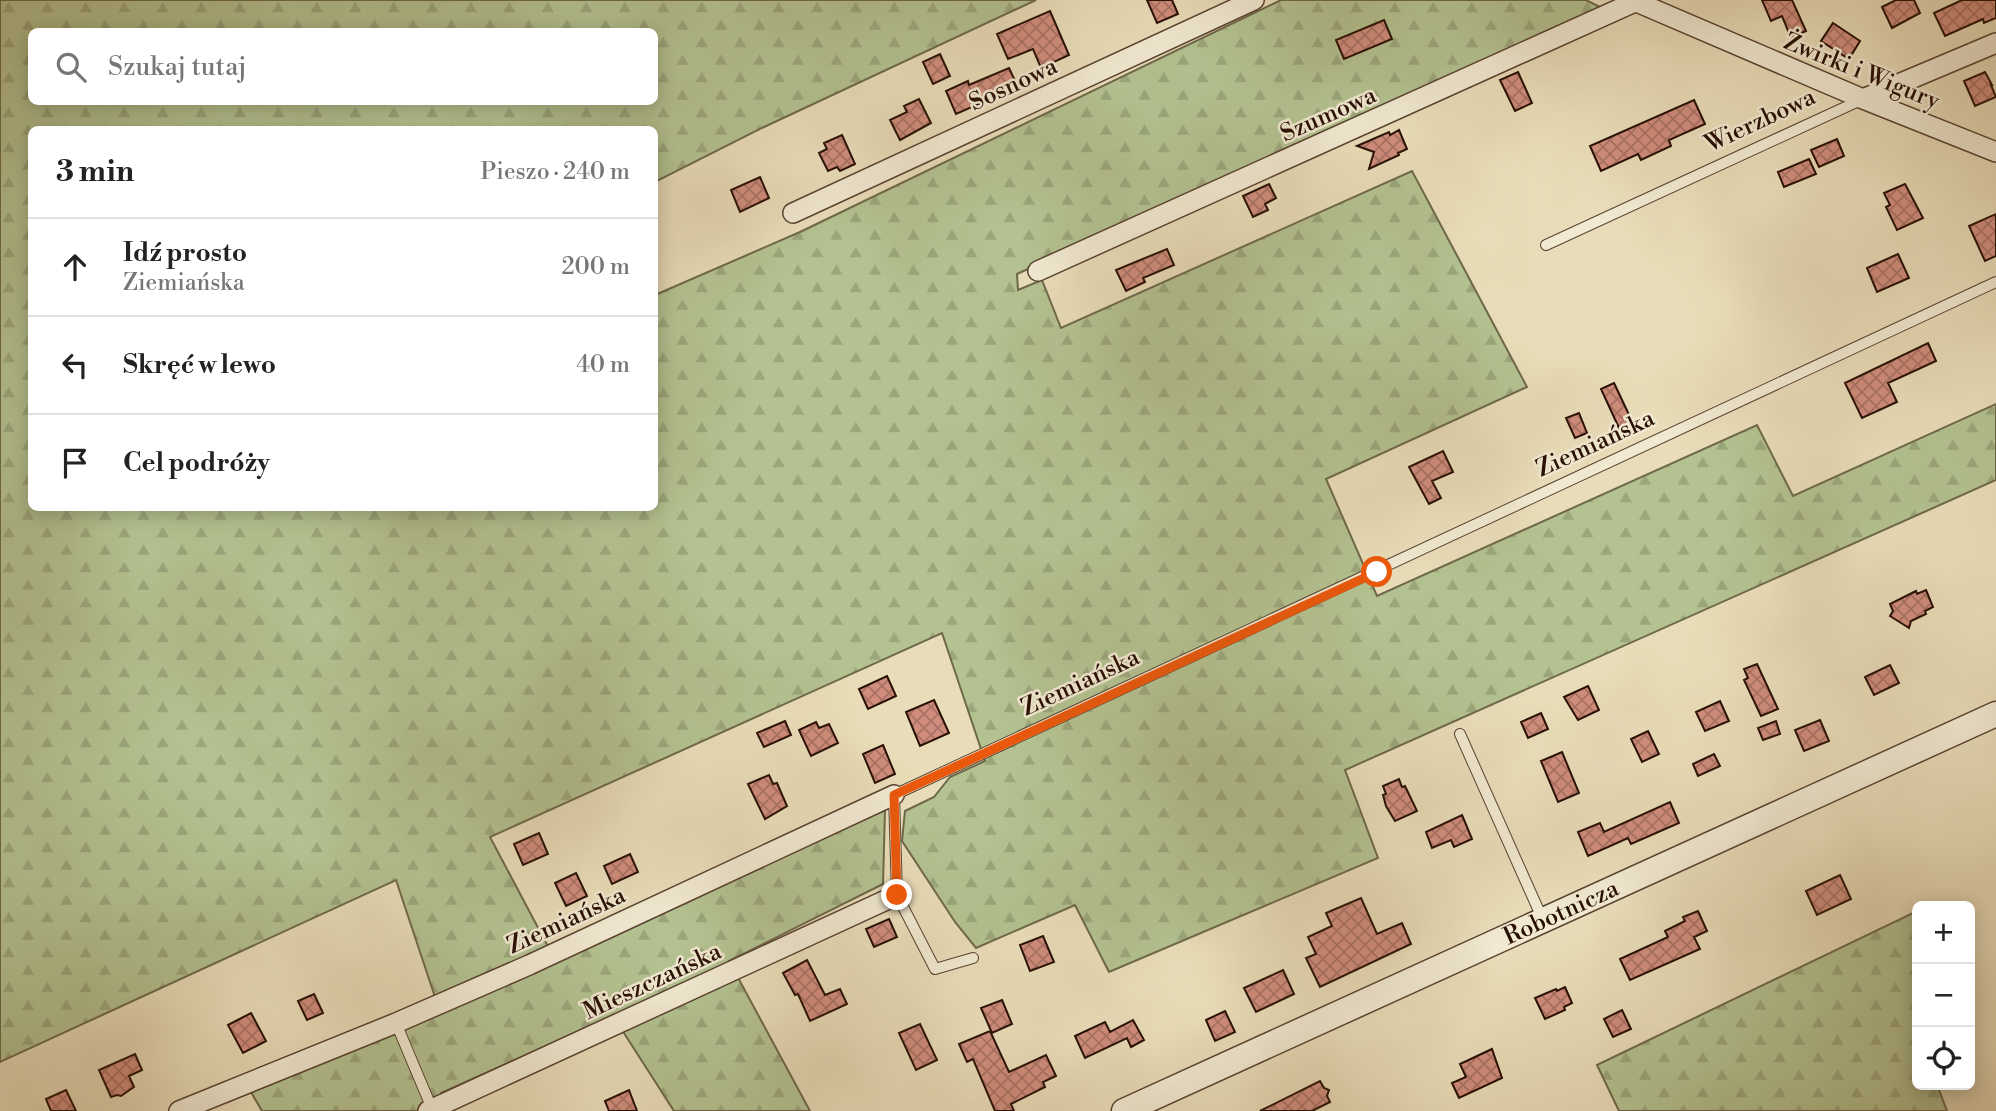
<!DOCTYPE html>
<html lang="pl">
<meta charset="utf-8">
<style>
:root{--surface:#fff;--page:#f2f2f2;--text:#222;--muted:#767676;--line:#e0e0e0}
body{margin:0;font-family:"Libre Bodoni",serif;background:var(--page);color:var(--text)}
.controls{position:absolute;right:21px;bottom:21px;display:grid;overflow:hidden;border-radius:10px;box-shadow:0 4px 18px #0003}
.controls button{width:63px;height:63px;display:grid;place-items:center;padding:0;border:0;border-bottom:2px solid var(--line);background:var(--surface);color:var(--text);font:35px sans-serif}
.stop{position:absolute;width:21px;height:21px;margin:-16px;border:5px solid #ea580c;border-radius:50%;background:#fff}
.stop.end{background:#ea580c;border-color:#fff;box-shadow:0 2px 7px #0008}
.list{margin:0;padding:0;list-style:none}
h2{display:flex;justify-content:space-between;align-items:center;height:91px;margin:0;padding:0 28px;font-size:30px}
h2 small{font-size:23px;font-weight:400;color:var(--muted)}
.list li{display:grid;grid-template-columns:46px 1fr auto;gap:21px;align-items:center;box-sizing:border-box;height:98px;padding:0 28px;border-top:2px solid var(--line)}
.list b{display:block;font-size:26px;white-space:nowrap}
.list p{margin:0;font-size:23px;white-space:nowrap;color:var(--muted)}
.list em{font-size:23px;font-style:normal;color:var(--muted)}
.icon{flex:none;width:38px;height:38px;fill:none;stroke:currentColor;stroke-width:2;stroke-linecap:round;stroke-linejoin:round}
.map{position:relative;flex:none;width:1996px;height:1111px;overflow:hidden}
.search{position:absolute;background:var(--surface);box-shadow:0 4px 18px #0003;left:28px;top:28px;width:630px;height:77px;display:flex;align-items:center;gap:18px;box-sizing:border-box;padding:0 24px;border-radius:10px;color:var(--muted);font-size:26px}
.panel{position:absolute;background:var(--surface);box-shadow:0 4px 18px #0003;left:28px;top:126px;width:630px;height:385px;border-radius:10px}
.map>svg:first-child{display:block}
</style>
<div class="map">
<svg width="1996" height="1111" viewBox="0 0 1996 1111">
<defs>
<pattern id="forest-firs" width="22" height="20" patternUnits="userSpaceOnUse" patternTransform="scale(1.75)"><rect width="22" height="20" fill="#b4c291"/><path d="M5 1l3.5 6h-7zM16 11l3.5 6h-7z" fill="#9ba67b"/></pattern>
<pattern id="building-cross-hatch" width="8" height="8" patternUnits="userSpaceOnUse" patternTransform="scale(1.75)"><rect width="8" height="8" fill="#d08d7d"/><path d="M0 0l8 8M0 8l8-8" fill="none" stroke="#a97264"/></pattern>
</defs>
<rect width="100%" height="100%" fill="#e9ddb9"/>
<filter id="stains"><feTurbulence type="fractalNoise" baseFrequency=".00286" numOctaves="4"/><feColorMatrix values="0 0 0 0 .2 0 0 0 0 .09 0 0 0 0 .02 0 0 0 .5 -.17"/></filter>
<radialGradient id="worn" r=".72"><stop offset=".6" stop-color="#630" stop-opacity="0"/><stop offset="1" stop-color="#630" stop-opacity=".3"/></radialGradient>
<path fill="url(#forest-firs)" stroke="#6e684a" stroke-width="2" fill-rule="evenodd" d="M0 0H1036L764 127 655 182 654 130H32V508H654L655 295 800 232 1281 0H1586L1602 8 1017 274 1018 290 1042 280 1061 328 1412 171 1527 387 1326 479 1377 596 1757 425 1793 496 1996 404V480L1345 770 1378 858 1109 972 1075 905 976 948 955 922 902 841 905 811 934 797 950 777 985 761 942 633 490 837 553 956 885 810 883 884 729 961 810 1111H674L613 1016 441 1093 450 1111H262L251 1092 380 1034 435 997 396 880 0 1062ZM32 32H654V102H32Z
M1917 911V1085H1937L1947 1111H1619L1597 1065Z"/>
<path fill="url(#building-cross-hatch)" stroke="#280f04" stroke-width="2" d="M1147 0H1172L1178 14 1157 23Z
M1762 0H1792L1806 31 1791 38 1782 16 1771 21Z
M1896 0H1914L1920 13 1892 28 1882 7Z
M1962 0H1996V18L1984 23 1983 19 1945 36 1934 13Z
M1050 11 1069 55 1041 68 1033 49 1008 59 997 34Z
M1384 20 1392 39 1344 59 1336 40Z
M1833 23 1860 41 1849 59 1821 41Z
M940 54 950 76 933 84 923 62Z
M1009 68 1018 87 956 114 946 91 968 81 969 85Z
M1518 72 1532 103 1515 111 1500 80Z
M1985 72 1992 85H1991L1996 97 1975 106 1964 81Z
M919 99 931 123 900 140 890 120 907 112 904 106Z
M1694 100 1705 124 1669 140 1671 146 1641 160 1638 154 1601 171 1590 146Z
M1399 130 1407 149 1398 153 1399 155 1369 169 1374 152 1357 146 1389 132 1390 135Z
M842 135 855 164 840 171 837 167 828 171 819 153 827 149 824 143Z
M1837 139 1844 156 1819 167 1811 150Z
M1809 159 1816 174 1784 187 1778 172Z
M760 177 769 198 740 212 731 190Z
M1269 184 1276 198 1265 204 1268 210 1253 217 1243 196Z
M1905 184 1923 218 1897 230 1886 207 1890 205 1884 193Z
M1996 214V256L1985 261 1969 226Z
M1167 249 1174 265 1143 278 1145 282 1126 291 1116 270Z
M1898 254 1909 278 1877 292 1867 268Z
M1928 343 1936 361 1888 383 1897 402 1862 418 1845 383Z
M1614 383 1632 421 1619 428 1601 389Z
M1579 413 1587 433 1575 438 1566 418Z
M1443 451 1453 472 1432 481 1441 498 1429 504 1409 467Z
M1926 590 1933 607 1925 611 1926 614 1911 621 1909 628 1890 616 1893 611 1890 604 1916 591 1917 594Z
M1757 664 1778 709 1761 716 1744 680 1748 678 1744 669Z
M1890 665 1899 683 1874 695 1865 677Z
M887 676 896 696 868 709 859 689Z
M1588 686 1599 710 1578 720 1564 697Z
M934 700 949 733 920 746 906 712Z
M1720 701 1729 721 1705 731 1696 712Z
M1541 713 1548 729 1528 738 1521 722Z
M1820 720 1829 741 1804 751 1795 730Z
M785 721 791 735 764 747 757 733Z
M1776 721 1780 734 1763 740 1758 728Z
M816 722 819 728 829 724 838 743 811 756 799 730Z
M1648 731 1659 754 1642 762 1631 739Z
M883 745 895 774 875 783 863 754Z
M1562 752 1579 793 1558 802 1541 761Z
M1714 754 1720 766 1698 776 1693 764Z
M769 775 773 784 777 783 787 806 765 819 748 784Z
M1399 779 1402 787 1405 786 1417 811 1395 821 1386 806 1383 795 1386 794 1383 786Z
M1670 802 1679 823 1631 844 1628 838 1588 856 1578 832 1600 823 1604 832Z
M1462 815 1472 839 1454 847 1451 840 1432 848 1426 832Z
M539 833 548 854 523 865 514 844Z
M630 854 638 872 612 884 604 866Z
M576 873 587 896 566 906 555 883Z
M1840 875 1851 899 1817 915 1806 891Z
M1361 898 1377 934 1402 923 1411 944 1320 987 1306 958 1316 954 1308 937 1332 926 1326 913Z
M1698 911 1707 931 1694 937 1700 949 1630 980 1620 959 1668 937 1665 931 1685 921 1683 917Z
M889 919 897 937 874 947 866 929Z
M1043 936 1054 962 1030 971 1020 945Z
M807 960 825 995 840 989 847 1004 810 1021 798 994 795 995 783 973Z
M1283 970 1294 994 1256 1012 1244 988Z
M1565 987 1572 1003 1564 1007 1565 1010 1545 1019 1535 998 1556 989 1557 991Z
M314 994 323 1013 307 1020 298 1001Z
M1002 1000 1012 1024 992 1033 981 1008Z
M1622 1010 1631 1029 1613 1037 1604 1019Z
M1225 1011 1235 1032 1215 1041 1206 1020Z
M251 1013 266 1041 243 1053 228 1025Z
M1133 1020 1144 1040 1131 1047 1127 1038 1085 1058 1075 1036 1105 1022 1110 1032Z
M920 1024 937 1060 916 1070 899 1033Z
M990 1031 1009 1072 1046 1055 1056 1076 1043 1082 1045 1087 1011 1104 1014 1111H995L973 1059 967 1062 959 1044Z
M1492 1049 1502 1078 1459 1098 1452 1083 1466 1077 1460 1064Z
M135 1054 142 1070 129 1076 134 1087 121 1096 117 1095 111 1097 99 1070Z
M1320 1081 1324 1088 1329 1090 1327 1096 1330 1102 1312 1111H1260Z
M66 1090 76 1111H51L46 1099Z
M629 1090 637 1111H609L605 1101Z"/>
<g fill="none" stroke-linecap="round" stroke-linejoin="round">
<defs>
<path id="service" d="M1546 245 1863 99
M1460 734 1543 920
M973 958 935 969 897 895 894 795 1996 282
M396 1023 433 1111"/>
<path id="minor" d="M1632 0 1863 99 1996 152
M1863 99 1996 43
M793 213 1254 0
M1038 271 1639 0
M179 1111 396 1023 529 965 894 795
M428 1111 897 895"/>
<g id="tertiary">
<path id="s1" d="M1124 1111 1996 714"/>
</g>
</defs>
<use href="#service" stroke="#584231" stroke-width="12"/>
<use href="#minor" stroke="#584231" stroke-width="22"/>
<use href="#tertiary" stroke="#584231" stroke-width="27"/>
<use href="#service" stroke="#f1e9d2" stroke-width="10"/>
<use href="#minor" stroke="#f1e9d2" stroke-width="19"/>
<use href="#tertiary" stroke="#f1e9d2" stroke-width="24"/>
</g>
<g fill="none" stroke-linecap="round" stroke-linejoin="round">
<path stroke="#ea580c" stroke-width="9" d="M897 895 894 795 1377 572"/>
</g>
<g text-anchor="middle" stroke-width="5" stroke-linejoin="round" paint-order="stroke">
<g font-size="24" fill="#280f04" stroke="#f1e9d2">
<text transform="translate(1862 71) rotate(22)" y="8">Żwirki i Wigury</text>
<text transform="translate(1013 84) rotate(-25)" y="8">Sosnowa</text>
<text transform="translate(1328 114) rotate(-24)" y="8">Szumowa</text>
<text transform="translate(1760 120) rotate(-25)" y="8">Wierzbowa</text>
<text transform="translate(1595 443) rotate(-25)" y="8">Ziemiańska</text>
<text transform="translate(1080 682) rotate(-25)" y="8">Ziemiańska</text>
<text dy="8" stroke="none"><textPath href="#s1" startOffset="480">Robotnicza</textPath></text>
<text transform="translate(566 920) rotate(-25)" y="8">Ziemiańska</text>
<text transform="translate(652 981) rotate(-25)" y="8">Mieszczańska</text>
</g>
</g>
<rect width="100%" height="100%" filter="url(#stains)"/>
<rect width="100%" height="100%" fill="url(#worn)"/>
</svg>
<div class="controls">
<button>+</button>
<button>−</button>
<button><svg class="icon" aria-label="locate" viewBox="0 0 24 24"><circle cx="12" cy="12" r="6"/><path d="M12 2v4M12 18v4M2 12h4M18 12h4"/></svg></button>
</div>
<div class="stop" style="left:1377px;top:572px"></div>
<div class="stop end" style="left:897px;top:895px"></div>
<div class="search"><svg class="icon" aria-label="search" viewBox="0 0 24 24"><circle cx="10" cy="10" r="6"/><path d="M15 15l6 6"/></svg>Szukaj tutaj</div>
<section class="panel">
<h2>3 min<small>Pieszo · 240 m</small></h2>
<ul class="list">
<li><svg class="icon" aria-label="ahead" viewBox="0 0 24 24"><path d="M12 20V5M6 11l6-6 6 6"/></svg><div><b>Idź prosto</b><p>Ziemiańska</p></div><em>200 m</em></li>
<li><svg class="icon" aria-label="left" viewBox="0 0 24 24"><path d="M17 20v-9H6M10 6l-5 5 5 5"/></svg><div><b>Skręć w lewo</b></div><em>40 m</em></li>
<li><svg class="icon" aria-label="arrive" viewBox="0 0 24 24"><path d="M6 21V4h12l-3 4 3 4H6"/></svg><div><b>Cel podróży</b></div></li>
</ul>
</section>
</div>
